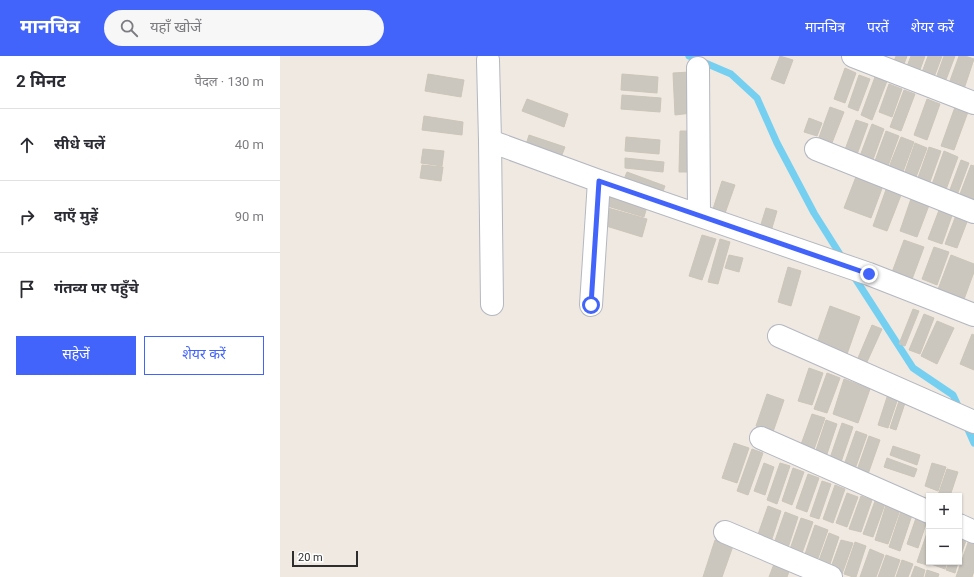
<!DOCTYPE html>
<html lang="hi">
<meta charset="utf-8">
<style>
:root{--surface:#fff;--page:#f7f7f7;--text:#2b2b33;--muted:#7c7c81;--line:#e1e1e2;--accent:#4264fb}
body{margin:0;font-family:Roboto,"Noto Sans Devanagari",sans-serif;background:var(--page);color:var(--text)}
.controls{position:absolute;right:12px;bottom:12px;display:grid;overflow:hidden;border-radius:0px;box-shadow:0 1px 3px #0004}
.controls button{width:36px;height:36px;display:grid;place-items:center;padding:0;border:0;border-bottom:1px solid var(--line);background:var(--surface);color:var(--text);font:20px sans-serif}
.scale{position:absolute;left:12px;bottom:10px;width:66px;box-sizing:border-box;padding-left:4px;border:2px solid #2e2e2e;border-top:0;font-size:11px;line-height:14px;white-space:nowrap;color:#2e2e2e;-webkit-text-stroke:3px #fff;paint-order:stroke}
.stop{position:absolute;width:12px;height:12px;margin:-9px;border:3px solid #4264fb;border-radius:50%;background:#fff}
.stop.end{background:#4264fb;border-color:#fff;box-shadow:0 1px 4px #0008}
.list{margin:0;padding:0;list-style:none}
h2{display:flex;justify-content:space-between;align-items:center;height:52px;margin:0;padding:0 16px;font-size:17px}
h2 small{font-size:13px;font-weight:400;color:var(--muted)}
.list li{display:grid;grid-template-columns:26px 1fr auto;gap:12px;align-items:center;box-sizing:border-box;height:72px;padding:0 16px;border-top:1px solid var(--line)}
.list b{display:block;font-size:15px;white-space:nowrap}
.list em{font-size:13px;font-style:normal;color:var(--muted)}
.actions{display:flex;gap:8px;padding:12px 16px}
.actions a{flex:1;padding:9px 0;border:1px solid var(--accent);border-radius:0px;text-align:center;font-size:14px;color:var(--accent)}
.actions .main{background:var(--accent);color:#fff}
.icon{flex:none;width:22px;height:22px;fill:none;stroke:currentColor;stroke-width:2;stroke-linecap:round;stroke-linejoin:round}
.map{position:relative;flex:none;width:694px;height:521px;overflow:hidden}
header{display:flex;align-items:center;gap:24px;box-sizing:border-box;height:56px;padding:0 20px;background:var(--accent);color:#fff}
header strong{font-size:19px}
nav{display:flex;gap:22px;margin-inline-start:auto;font-size:14px}
.search{width:280px;height:36px;background:var(--page);display:flex;align-items:center;gap:10px;box-sizing:border-box;padding:0 14px;border-radius:22px;color:var(--muted);font-size:15px}
main{display:flex}
aside{flex:1;background:var(--surface)}
.map>svg:first-child{display:block}
</style>
<header>
<strong>मानचित्र</strong>
<div class="search"><svg class="icon" aria-label="search" viewBox="0 0 24 24"><circle cx="10" cy="10" r="6"/><path d="M15 15l6 6"/></svg>यहाँ खोजें</div>
<nav><a>मानचित्र</a><a>परतें</a><a>शेयर करें</a></nav>
</header>
<main>
<aside>
<h2>2 मिनट<small>पैदल · 130 m</small></h2>
<ul class="list">
<li><svg class="icon" aria-label="ahead" viewBox="0 0 24 24"><path d="M12 20V5M6 11l6-6 6 6"/></svg><div><b>सीधे चलें</b></div><em>40 m</em></li>
<li><svg class="icon" aria-label="right" viewBox="0 0 24 24"><path d="M7 20v-9h11M14 6l5 5-5 5"/></svg><div><b>दाएँ मुड़ें</b></div><em>90 m</em></li>
<li><svg class="icon" aria-label="arrive" viewBox="0 0 24 24"><path d="M6 21V4h12l-3 4 3 4H6"/></svg><div><b>गंतव्य पर पहुँचे</b></div></li>
</ul>
<div class="actions"><a class="main">सहेजें</a><a>शेयर करें</a></div>
</aside>
<div class="map">
<svg width="694" height="521" viewBox="0 0 694 521">
<rect width="100%" height="100%" fill="#efe9e1"/>
<g fill="none" stroke-linecap="round" stroke-linejoin="round">
<path stroke="#75cff0" stroke-width="7" d="M409 0 451 18 477 42 497 87 534 157 563 203
M573 219 633 312 673 339 680 354
M686 369 694 387"/>
</g>
<path fill="#cbc7bf" stroke="#cbc5ba" d="M500 0 513 4 504 28 491 23Z
M616 0H627L623 11 613 8Z
M631 0H645L637 22 624 18Z
M648 0H662L653 24 641 19Z
M664 0H675L664 29 655 25Z
M679 0H685L694 3 682 39 667 33Z
M565 12 576 17 565 47 554 43Z
M410 16 412 57 395 59 393 17Z
M148 18 184 24 181 41 145 35Z
M342 18 378 21 377 37 341 34Z
M579 19 590 23 578 55 568 51Z
M595 21 607 25 592 64 581 59Z
M609 28 622 33 612 61 599 56Z
M624 34 635 38 621 75 610 71Z
M342 39 381 42 380 56 341 53Z
M247 43 288 58 284 71 242 55Z
M647 43 660 48 647 84 634 79Z
M550 51 564 56 550 92 537 87Z
M675 51 688 56 674 94 661 90Z
M144 60 183 66 182 79 142 74Z
M529 62 542 67 537 80 524 76Z
M576 64 588 68 575 104 563 99Z
M592 68 604 73 590 112 577 108Z
M400 75H415L414 116H399Z
M606 75 619 80 605 118 592 113Z
M249 79 285 91 280 104 245 92Z
M346 81 380 84 379 98 345 95Z
M621 81 634 86 621 121 607 116Z
M635 87 647 92 633 129 622 124Z
M649 91 661 95 647 134 635 130Z
M143 93 164 95 162 110 141 107Z
M664 95 678 101 664 139 650 134Z
M345 102 384 106 383 116 345 112Z
M681 104 689 107 676 142 668 139Z
M142 109 163 111 161 125 140 122Z
M691 109 694 110V141L691 151 677 146Z
M347 116 385 130 380 143 342 128Z
M577 118 604 127 591 162 564 152Z
M442 125 455 129 443 163 431 159Z
M608 128 623 134 607 175 593 170Z
M328 135 368 147 364 161 324 149Z
M633 137 651 144 637 181 620 175Z
M661 149 674 154 662 188 648 183Z
M328 152 367 163 362 181 323 169Z
M486 152 497 155 489 182 478 178Z
M678 154 690 158 677 192 665 188Z
M422 179 436 183 422 224 409 220Z
M440 183 450 186 438 228 428 226Z
M624 184 644 191 631 226 611 219Z
M654 191 669 196 657 229 642 223Z
M449 199 463 202 459 216 445 212Z
M671 199 694 208V216L683 246 657 236Z
M508 211 521 215 511 250 498 246Z
M550 250 580 261 566 301 536 290Z
M633 253 639 255 625 290 619 288Z
M644 258 654 262 640 298 629 294Z
M657 265 674 272 657 308 641 300Z
M592 269 602 273 587 306 578 302Z
M692 278 694 279V314L680 308Z
M529 312 543 317 532 349 518 345Z
M547 317 560 322 547 357 534 353Z
M564 323 590 333 578 367 553 358Z
M487 338 504 344 493 376 476 370Z
M608 338 618 342 608 372 598 369Z
M620 342 626 344 616 374 610 372Z
M532 358 545 362 532 399 519 394Z
M546 364 557 368 544 407 533 403Z
M562 367 573 371 560 409 549 405Z
M576 375 587 379 574 416 563 412Z
M589 380 600 384 587 421 576 417Z
M454 387 469 392 457 427 442 422Z
M613 390 640 399 637 409 610 399Z
M472 393 483 397 468 439 457 435Z
M607 402 637 413 634 421 604 411Z
M484 407 494 411 485 439 474 435Z
M500 407 510 410 497 448 487 444Z
M652 407 666 411 658 435 645 430Z
M513 412 524 416 512 449 502 445Z
M667 413 678 416 670 440H661L658 439Z
M528 418 539 422 527 456 516 452Z
M542 425 551 428 539 463 530 460Z
M555 429 565 433 553 467 543 463Z
M567 437 578 441 567 471 556 467Z
M581 440 592 444 581 476 569 473Z
M595 445 605 448 593 481 583 478Z
M606 449 620 454 608 488 595 484Z
M488 450 501 455 490 489 476 484Z
M621 455 632 459 620 495 609 491Z
M505 456 518 461 506 498 492 493Z
M521 462 533 466 521 500 509 496Z
M636 462 647 465 638 492 627 488Z
M535 469 548 474 537 505 524 501Z
M649 471V503L647 509 637 506Z
M549 477 559 481 548 514 537 510Z
M679 479 687 482 679 504Z
M690 481 694 482V515L692 521H676Z
M435 484 453 490 442 521H423Z
M561 484 573 487 562 518 550 514Z
M575 486 586 490 576 521H573L564 518Z
M590 493 604 499 596 521H580Z
M606 499 620 504 614 521H598Z
M622 504 633 508 628 521H616Z
M652 506H667L665 513 651 508Z
M669 506H678L675 517 666 514Z
M494 508 510 513 507 521H489Z
M635 510 645 514 643 521H631Z
M647 514 659 518 658 521H645Z"/>
<g fill="none" stroke-linecap="round" stroke-linejoin="round">
<defs>
<path id="minor" d="M573 0 694 47
M208 4 210 85
M418 12 419 159
M536 93 694 156
M212 248 210 85 319 125 589 218 694 259
M311 249 319 125
M499 280 694 366
M481 382 649 456
M679 469 694 476
M445 476 551 521"/>
</defs>
<use href="#minor" stroke="#b4b7c1" stroke-width="24"/>
<use href="#minor" stroke="#fff" stroke-width="22"/>
</g>
<g fill="none" stroke-linecap="round" stroke-linejoin="round">
<path stroke="#4264fb" stroke-width="5" d="M311 249 319 125 589 218"/>
</g>
</svg>
<div class="controls">
<button>+</button>
<button>−</button>
</div>
<div class="scale">20 m</div>
<div class="stop" style="left:311px;top:249px"></div>
<div class="stop end" style="left:589px;top:218px"></div>
</div>
</main>
